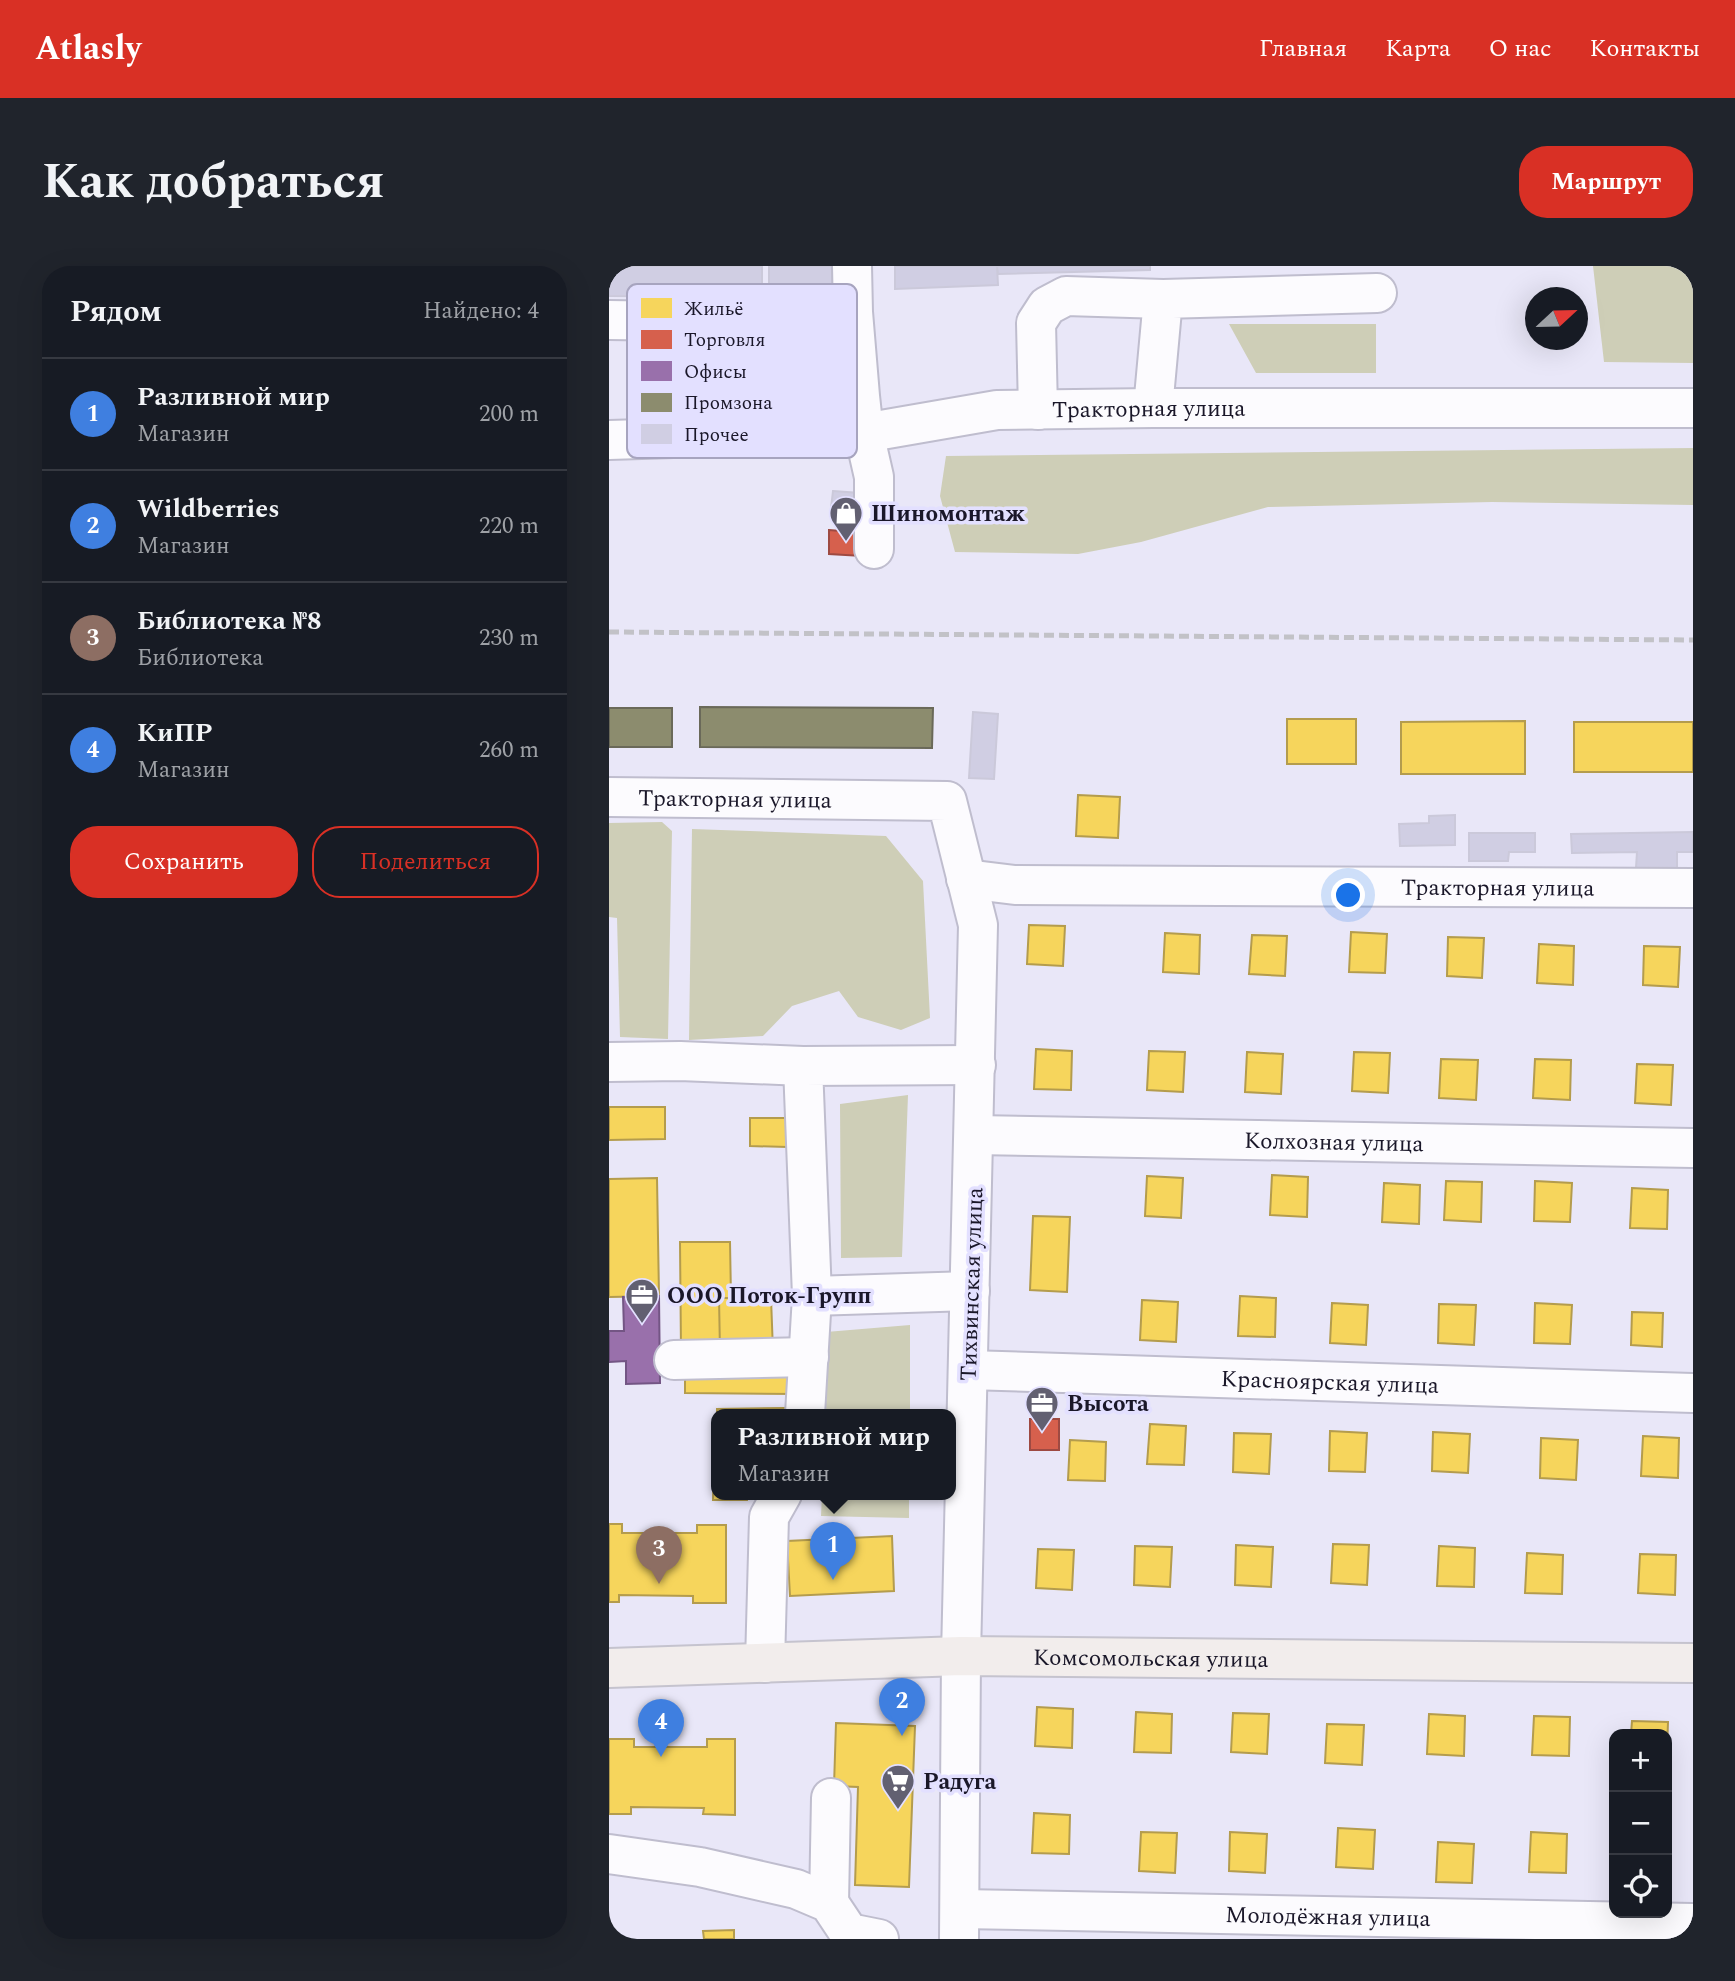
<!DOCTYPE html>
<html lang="ru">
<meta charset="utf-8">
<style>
:root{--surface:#171b24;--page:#20242c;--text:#f1f3f6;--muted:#9ea1a6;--line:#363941;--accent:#d93025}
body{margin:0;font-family:Spectral,serif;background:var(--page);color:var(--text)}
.controls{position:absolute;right:21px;bottom:21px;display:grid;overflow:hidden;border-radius:14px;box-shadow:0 7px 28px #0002}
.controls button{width:63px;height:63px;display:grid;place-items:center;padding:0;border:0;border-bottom:2px solid var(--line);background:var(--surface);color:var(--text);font:35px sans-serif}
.compass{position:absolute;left:916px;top:21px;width:63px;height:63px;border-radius:50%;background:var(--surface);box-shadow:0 7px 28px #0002;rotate:68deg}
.you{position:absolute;left:740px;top:630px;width:24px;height:24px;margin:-18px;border:5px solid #fff;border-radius:50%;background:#1a73e8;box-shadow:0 0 0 10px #1a73e833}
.badge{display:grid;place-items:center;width:46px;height:46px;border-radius:50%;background:var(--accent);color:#fff;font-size:23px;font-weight:700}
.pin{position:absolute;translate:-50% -58px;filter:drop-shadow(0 2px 4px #0008)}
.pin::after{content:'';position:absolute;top:37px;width:24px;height:21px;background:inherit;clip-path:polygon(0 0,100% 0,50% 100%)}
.popup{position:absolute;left:102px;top:1143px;width:245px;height:91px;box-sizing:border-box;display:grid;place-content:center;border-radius:14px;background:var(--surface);filter:drop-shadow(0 2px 5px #0005);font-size:23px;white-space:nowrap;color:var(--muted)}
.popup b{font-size:26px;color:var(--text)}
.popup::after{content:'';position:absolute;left:50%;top:100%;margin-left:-14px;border:14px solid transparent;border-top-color:var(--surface)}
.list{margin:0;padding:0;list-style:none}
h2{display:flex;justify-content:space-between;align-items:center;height:91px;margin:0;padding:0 28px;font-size:30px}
h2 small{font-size:23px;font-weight:400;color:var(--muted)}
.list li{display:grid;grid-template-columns:46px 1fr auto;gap:21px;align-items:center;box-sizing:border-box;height:112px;padding:0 28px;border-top:2px solid var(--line)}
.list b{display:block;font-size:26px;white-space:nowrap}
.list p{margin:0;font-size:23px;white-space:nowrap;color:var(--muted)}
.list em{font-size:23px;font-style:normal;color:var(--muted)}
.actions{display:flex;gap:14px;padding:21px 28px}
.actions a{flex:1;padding:16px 0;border:2px solid var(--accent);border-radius:28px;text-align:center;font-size:24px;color:var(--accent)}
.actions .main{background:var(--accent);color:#fff}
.icon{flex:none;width:38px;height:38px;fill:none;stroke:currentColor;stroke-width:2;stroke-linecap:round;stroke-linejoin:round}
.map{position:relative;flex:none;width:1084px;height:1673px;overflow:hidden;border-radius:28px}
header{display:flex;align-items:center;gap:42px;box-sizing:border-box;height:98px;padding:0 35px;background:var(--accent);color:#fff}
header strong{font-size:33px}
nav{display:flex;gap:38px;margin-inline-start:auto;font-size:24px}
.intro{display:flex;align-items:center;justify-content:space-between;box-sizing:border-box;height:168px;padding:0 42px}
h1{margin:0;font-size:49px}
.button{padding:18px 32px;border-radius:28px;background:var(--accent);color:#fff;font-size:24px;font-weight:700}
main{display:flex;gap:42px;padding:0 42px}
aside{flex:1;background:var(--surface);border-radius:28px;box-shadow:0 7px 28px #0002}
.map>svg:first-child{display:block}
</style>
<header>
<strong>Atlasly</strong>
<nav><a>Главная</a><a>Карта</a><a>О нас</a><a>Контакты</a></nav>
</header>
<div class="intro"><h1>Как добраться</h1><a class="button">Маршрут</a></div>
<main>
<aside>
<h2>Рядом<small>Найдено: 4</small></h2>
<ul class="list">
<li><span class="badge" style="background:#3f7fe0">1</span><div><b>Разливной мир</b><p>Магазин</p></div><em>200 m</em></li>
<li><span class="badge" style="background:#3f7fe0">2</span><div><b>Wildberries</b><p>Магазин</p></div><em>220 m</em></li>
<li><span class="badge" style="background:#8d6e63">3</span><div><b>Библиотека №8</b><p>Библиотека</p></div><em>230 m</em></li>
<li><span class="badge" style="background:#3f7fe0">4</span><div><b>КиПР</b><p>Магазин</p></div><em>260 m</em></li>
</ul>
<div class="actions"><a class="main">Сохранить</a><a>Поделиться</a></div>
</aside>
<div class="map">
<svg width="1084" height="1673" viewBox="0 0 1084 1673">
<rect width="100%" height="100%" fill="#e9e7f8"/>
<path fill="#ceceb7" d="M984 0H1084V97L995 96Z
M620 58H767V107H647Z
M1084 182V239L883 236 659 241 532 276 469 288 346 286 331 230 337 190Z
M53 556 63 565 59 773 11 771 8 652 0 651V557Z
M83 563 277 570 314 615 321 752 292 764 249 751 230 725 183 740 154 770 80 774Z
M299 829 293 991 232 992 231 838Z
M301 1059V1148H215L217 1066Z
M213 1228H300V1252L212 1250Z"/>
<path fill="#f6d55c" stroke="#b49c4d" stroke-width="2" d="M678 453H747V498H678Z
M916 455V508H792V456Z
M965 456H1084V506H965Z
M469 529 511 531 509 572 467 570Z
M420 659 456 660 454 700 418 698Z
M742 666 778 668 776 707 740 706Z
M556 667 591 669 590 708 554 706Z
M643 669 678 670 676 710 640 708Z
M839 671 875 672 873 712 838 710Z
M930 678 965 680 964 719 928 717Z
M1035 680 1071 681 1069 721 1034 719Z
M427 783 463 785 462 824 425 823Z
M540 785 576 786 574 826 538 824Z
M638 786 674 788 672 828 636 826Z
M745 786 781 787 779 827 743 825Z
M832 793 869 794 867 834 830 832Z
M926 793 962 794 961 834 924 832Z
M1028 798 1064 799 1062 839 1026 837Z
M0 841H56V873L0 874Z
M141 852H178V881L141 880Z
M663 909 699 911 698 951 661 949Z
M538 910 574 912 572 952 536 950Z
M48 912 50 1030 0 1031V913Z
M837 915 873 916 872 956 835 954Z
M926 915 963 917 961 956 925 955Z
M775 917 811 919 810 958 773 956Z
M1023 922 1059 924 1058 963 1021 962Z
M424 950 461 951 458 1026 421 1024Z
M71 976H121L122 1032H110L111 1085H72Z
M631 1030 667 1032 666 1071 629 1070Z
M110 1032H162L164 1085H111Z
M533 1034 569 1036 567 1076 531 1074Z
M723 1037 759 1039 757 1079 721 1077Z
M926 1037 963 1039 961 1078 925 1077Z
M830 1038 867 1039 865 1079 829 1077Z
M1023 1046 1054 1047 1053 1081 1022 1079Z
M76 1102 186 1103V1128L76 1127Z
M175 1142V1148H108V1143Z
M541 1158 577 1160 575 1199 538 1198Z
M721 1165 758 1167 756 1206 720 1205Z
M824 1166 861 1168 859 1207 823 1205Z
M625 1167 662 1168 660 1208 624 1206Z
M1034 1170 1070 1172 1069 1212 1032 1210Z
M932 1172 969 1174 967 1214 931 1212Z
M461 1174 497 1176 496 1215 459 1214Z
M105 1185H107V1228H139L138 1234H104Z
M0 1258H13V1267H88V1259H117V1337H84V1330L10 1329V1336H0Z
M283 1270 285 1325 181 1330 178 1275Z
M724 1278 760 1279 758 1319 722 1317Z
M627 1279 664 1281 662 1321 626 1319Z
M526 1280 563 1281 561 1321 525 1319Z
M830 1280 866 1282 865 1321 828 1320Z
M429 1283 465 1284 463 1324 427 1322Z
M918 1287 954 1289 953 1328 916 1327Z
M1031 1288 1067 1289 1066 1329 1029 1327Z
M428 1441 464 1443 463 1482 426 1480Z
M527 1446 563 1448 562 1487 525 1486Z
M624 1447 660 1448 658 1488 622 1486Z
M820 1448 856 1450 855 1490 818 1488Z
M925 1450 961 1451 960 1490 923 1489Z
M1023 1455 1059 1456 1058 1485V1468H1022Z
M227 1457 306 1460 300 1621 246 1619 249 1521 225 1520Z
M718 1458 755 1459 753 1499 716 1497Z
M0 1473H25V1481H98V1473H126V1549L94 1548 95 1542 22 1541V1548H0Z
M425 1547 461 1549 460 1588 423 1587Z
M729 1562 766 1564 764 1603 727 1601Z
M532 1566 568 1567 566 1607 530 1605Z
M621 1566 658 1568 656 1607 620 1605Z
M922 1566 958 1568 957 1607 920 1606Z
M829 1576 865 1578 863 1617 827 1616Z
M125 1664V1673H95L94 1665Z"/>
<path fill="#d6604d" stroke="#9e4a42" stroke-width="2" d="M220 264 254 267 253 290 220 288Z
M421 1153H450V1184H421Z"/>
<path fill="#9970ab" stroke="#735584" stroke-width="2" d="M50 1030 51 1117 17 1118V1095L0 1096V1065H15L14 1031Z"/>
<path fill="#8c8c6e" stroke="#6a6959" stroke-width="2" d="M91 441 324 442 323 482 91 481Z
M0 442H63V481H0Z"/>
<path fill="#d0cee3" stroke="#cbc9da" stroke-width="2" d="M0 0H153V31L0 30Z
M160 0H223V28L160 29Z
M286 0H388L389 19 286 23Z
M388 0H541V4L389 8Z
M211 76 215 110 34 131 30 97Z
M224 225 251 227 250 244 222 242Z
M364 446 389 448 385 513 360 512Z
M846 549V579L791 580 790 558 820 557V550Z
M1084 566V586H1068V602H1027L1028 586 963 587 962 568Z
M860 567H926V586H900L899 595H860Z"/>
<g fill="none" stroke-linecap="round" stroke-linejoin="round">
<defs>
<g id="minor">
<path d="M243 0 244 46 251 130 255 167 265 211V283"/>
<path d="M0 54 133 56"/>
<path d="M544 142 554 33 768 27"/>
<path d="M429 144 427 57 438 40 457 30 554 33"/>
<path id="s1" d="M0 174 97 171 173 172 255 167 388 144 544 142H1084"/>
<path id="s2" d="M0 531 338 535 369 659 352 1390 350 1673"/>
<path id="s3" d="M357 613 406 619 1084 622"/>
<path d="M0 796 71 795 194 800"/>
<path id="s4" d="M366 869 1084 882"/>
<path d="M203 1030 361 1025"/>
<path d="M65 1094 200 1091"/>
<path id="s5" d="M359 1104 1084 1127"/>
<path d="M196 1148 203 1030 194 800 367 799"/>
<path d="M156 1397 160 1251 173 1228"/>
<path d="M0 1588 91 1601 187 1623 220 1637 240 1667 270 1673"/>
<path d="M220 1637 222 1532"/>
<path id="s6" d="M351 1643 1084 1657"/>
</g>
<g id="major">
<path id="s7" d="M0 1402 352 1390 1084 1397"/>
</g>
</defs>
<use href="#minor" stroke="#bfbdce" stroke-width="42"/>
<use href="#major" stroke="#c5c3ce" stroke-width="42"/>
<use href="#minor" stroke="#fcfbfe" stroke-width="38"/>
<use href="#major" stroke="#f2edec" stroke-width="38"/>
<path stroke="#c2c2c7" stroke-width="5" stroke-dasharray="10 5" stroke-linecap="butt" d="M0 366 1084 374"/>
</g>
<defs>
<symbol id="shop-pin" viewBox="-11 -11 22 30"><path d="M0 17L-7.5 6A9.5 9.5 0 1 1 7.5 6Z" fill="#626071" stroke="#e3e0ff"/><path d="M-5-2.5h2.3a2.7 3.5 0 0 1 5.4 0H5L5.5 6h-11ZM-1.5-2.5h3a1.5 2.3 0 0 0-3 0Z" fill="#fff"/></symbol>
<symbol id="office-pin" viewBox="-11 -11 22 30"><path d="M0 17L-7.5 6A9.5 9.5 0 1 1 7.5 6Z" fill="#626071" stroke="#e3e0ff"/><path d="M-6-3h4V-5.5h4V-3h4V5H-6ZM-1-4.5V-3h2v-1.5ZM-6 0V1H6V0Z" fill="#fff"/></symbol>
<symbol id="supermarket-pin" viewBox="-11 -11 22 30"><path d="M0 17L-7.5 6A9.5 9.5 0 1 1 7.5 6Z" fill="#626071" stroke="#e3e0ff"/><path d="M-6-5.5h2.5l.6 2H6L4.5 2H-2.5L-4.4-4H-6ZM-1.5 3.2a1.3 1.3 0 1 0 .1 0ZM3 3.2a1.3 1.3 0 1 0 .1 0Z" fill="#fff"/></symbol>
</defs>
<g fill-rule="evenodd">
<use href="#shop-pin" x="218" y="228" width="38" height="52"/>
<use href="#office-pin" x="14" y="1010" width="38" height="52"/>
<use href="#office-pin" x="414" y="1118" width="38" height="52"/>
<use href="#supermarket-pin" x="270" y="1496" width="38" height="52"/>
</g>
<g text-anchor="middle" stroke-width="7" stroke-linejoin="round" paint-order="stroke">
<g font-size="23" fill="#1a1729" stroke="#e3e0ff">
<text dy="8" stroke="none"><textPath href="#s1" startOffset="542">Тракторная улица</textPath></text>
<text dy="8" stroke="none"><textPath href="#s2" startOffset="126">Тракторная улица</textPath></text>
<text dy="8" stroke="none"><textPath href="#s3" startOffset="532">Тракторная улица</textPath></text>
<text dy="8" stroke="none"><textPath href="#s4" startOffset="359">Колхозная улица</textPath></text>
<text transform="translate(362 1018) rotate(-88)" y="8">Тихвинская улица</text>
<text dy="8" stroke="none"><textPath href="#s5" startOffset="362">Красноярская улица</textPath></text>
<text dy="8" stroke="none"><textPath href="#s7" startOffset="542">Комсомольская улица</textPath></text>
<text dy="8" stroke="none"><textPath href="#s6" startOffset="368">Молодёжная улица</textPath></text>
</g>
<g font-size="23" font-weight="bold" fill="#1a1729" stroke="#e3e0ff" text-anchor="start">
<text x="262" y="255">Шиномонтаж</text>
<text x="58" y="1037">ООО Поток-Групп</text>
<text x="458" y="1145">Высота</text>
<text x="314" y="1523">Радуга</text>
</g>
</g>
<rect x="18" y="18" width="230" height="174" rx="10" fill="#e3e0ff" stroke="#a7a4bf" stroke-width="2"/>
<rect x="32" y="32" width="31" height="20" fill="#f6d55c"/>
<rect x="32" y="64" width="31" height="19" fill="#d6604d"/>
<rect x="32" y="95" width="31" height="20" fill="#9970ab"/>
<rect x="32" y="127" width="31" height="19" fill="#8c8c6e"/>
<rect x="32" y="158" width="31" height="20" fill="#d0cee3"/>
<g font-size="19" fill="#1a1729">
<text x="75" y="49">Жильё</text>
<text x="75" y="80">Торговля</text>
<text x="75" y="112">Офисы</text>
<text x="75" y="143">Промзона</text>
<text x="75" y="175">Прочее</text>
</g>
</svg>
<div class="controls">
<button>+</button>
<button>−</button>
<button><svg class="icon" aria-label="locate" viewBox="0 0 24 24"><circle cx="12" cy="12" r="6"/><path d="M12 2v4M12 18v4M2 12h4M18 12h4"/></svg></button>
</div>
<svg class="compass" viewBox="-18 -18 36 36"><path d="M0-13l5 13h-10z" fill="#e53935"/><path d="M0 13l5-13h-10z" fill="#9ea1a6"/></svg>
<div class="you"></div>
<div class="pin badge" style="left:224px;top:1314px;background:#3f7fe0">1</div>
<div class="popup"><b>Разливной мир</b>Магазин</div>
<div class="pin badge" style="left:293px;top:1470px;background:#3f7fe0">2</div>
<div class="pin badge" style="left:50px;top:1318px;background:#8d6e63">3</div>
<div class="pin badge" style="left:52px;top:1491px;background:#3f7fe0">4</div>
</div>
</main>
